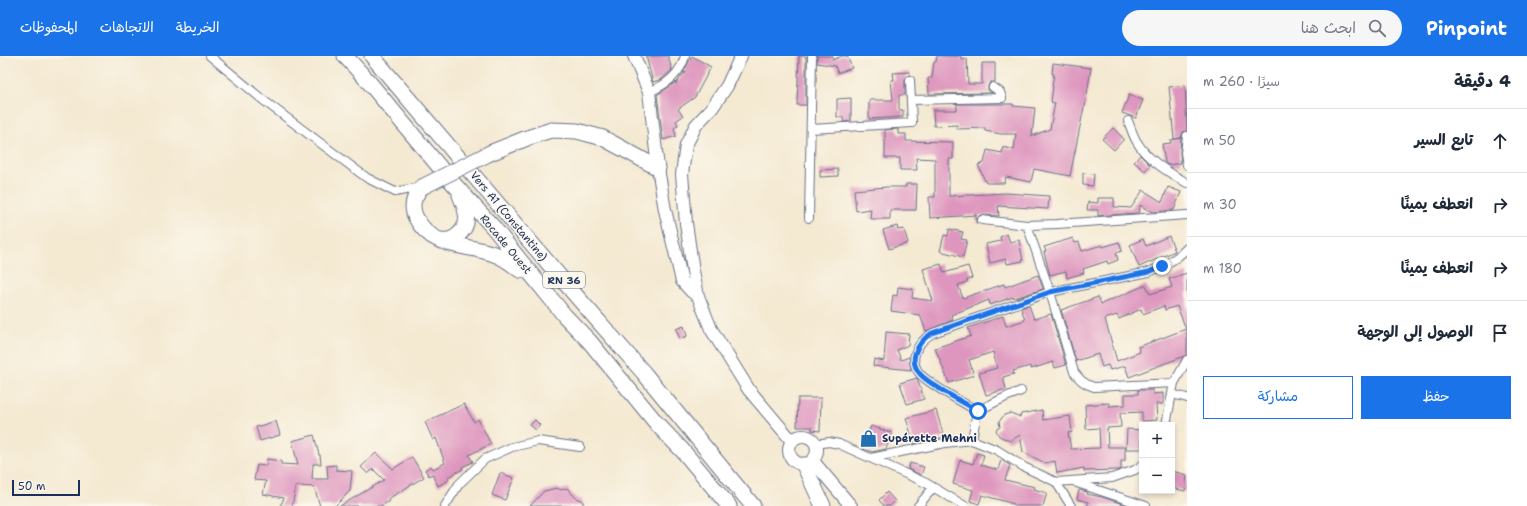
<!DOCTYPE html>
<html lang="ar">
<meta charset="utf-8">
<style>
:root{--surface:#fff;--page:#f6f6f7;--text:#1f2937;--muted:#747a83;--line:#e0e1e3;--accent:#1a73e8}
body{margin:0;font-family:"Shantell Sans","Playpen Sans Arabic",sans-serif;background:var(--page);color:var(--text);direction:rtl}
.controls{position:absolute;right:12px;bottom:12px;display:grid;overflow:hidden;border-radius:0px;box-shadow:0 2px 6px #0003}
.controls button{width:36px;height:36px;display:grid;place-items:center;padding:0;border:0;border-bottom:1px solid var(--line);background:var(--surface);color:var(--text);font:20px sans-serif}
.scale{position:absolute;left:12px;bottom:10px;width:68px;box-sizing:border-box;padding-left:4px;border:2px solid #1b2f5e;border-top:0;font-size:11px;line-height:14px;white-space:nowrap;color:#1b2f5e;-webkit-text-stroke:3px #fbf7ec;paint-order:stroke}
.stop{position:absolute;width:12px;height:12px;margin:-9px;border:3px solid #1a73e8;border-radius:50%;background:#fff}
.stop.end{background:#1a73e8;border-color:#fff;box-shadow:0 1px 4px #0008}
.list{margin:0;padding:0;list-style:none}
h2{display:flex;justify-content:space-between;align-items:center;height:52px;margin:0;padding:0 16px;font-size:17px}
h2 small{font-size:13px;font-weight:400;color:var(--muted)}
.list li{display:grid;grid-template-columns:26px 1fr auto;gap:12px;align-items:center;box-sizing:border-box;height:64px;padding:0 16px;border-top:1px solid var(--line)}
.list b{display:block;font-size:15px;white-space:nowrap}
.list em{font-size:13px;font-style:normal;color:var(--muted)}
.actions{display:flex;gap:8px;padding:12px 16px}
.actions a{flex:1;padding:9px 0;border:1px solid var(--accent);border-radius:0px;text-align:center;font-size:14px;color:var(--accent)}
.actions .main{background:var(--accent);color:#fff}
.icon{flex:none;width:22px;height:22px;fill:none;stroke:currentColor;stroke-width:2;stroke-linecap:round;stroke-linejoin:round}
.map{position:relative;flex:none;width:1187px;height:450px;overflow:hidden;direction:ltr}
header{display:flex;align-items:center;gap:24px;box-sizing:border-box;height:56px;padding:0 20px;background:var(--accent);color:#fff}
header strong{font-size:19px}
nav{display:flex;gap:22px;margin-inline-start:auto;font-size:14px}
.search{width:280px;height:36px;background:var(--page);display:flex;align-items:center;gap:10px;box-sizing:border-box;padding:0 14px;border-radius:22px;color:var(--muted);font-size:15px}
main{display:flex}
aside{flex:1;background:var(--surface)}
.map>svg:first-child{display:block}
</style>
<header>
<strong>Pinpoint</strong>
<div class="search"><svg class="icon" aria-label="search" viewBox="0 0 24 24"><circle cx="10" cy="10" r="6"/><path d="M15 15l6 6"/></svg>ابحث هنا</div>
<nav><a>الخريطة</a><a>الاتجاهات</a><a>المحفوظات</a></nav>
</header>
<main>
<aside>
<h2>4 دقيقة<small>سيرًا · 260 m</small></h2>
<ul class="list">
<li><svg class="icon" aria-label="ahead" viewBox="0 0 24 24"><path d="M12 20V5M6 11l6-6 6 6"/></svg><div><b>تابع السير</b></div><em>50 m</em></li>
<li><svg class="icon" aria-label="right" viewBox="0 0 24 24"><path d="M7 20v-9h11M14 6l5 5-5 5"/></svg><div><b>انعطف يمينًا</b></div><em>30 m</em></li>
<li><svg class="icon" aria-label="right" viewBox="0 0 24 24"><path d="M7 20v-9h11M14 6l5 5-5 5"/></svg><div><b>انعطف يمينًا</b></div><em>180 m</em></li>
<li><svg class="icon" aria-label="arrive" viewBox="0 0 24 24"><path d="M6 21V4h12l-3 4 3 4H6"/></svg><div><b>الوصول إلى الوجهة</b></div></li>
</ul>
<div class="actions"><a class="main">حفظ</a><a>مشاركة</a></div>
</aside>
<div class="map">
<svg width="1187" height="450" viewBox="0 0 1187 450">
<rect width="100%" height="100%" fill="#fbf7ec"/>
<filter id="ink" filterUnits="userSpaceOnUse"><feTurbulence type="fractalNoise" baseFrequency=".025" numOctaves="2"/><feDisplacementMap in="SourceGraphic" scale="8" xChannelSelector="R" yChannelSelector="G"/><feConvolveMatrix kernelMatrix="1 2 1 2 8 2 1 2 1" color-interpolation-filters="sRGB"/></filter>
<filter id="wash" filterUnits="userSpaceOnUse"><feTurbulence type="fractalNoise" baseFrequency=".012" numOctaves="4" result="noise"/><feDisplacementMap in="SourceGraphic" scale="16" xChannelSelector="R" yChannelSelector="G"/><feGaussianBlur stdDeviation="0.9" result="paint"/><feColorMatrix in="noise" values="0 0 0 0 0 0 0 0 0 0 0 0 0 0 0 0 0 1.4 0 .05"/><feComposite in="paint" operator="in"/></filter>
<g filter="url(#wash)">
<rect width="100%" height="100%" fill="#f4e9d1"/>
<g id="blocks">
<path fill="#de95be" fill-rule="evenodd" d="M646 0H668L672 14 662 23 653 26Z
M692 0 711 11 695 41 678 53 683 60 676 65 678 69 674 72 676 80 663 84 657 39 676 26V28L682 19 687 16 683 17Z
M799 0H806V49H797Z
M817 0H833L832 4 842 0H847L852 12 838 17 835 10 817 7Z
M937 0H961V3L967 2 968 28H982V7H995V26H990L988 30V34L992 37 929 38 928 22H932L934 6H936Z
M1053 7 1091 12 1085 51H1084L1070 120 1034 113 1031 126 1006 121 1004 127H986L978 109 984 107 987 94 1002 97 1003 91 1014 94 1016 78H1001L985 75V72L957 73V69L934 70 933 54H957V48H1013V50L1035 52 1032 80 1050 73 1055 47 1051 46 1053 30H1052L1054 18H1052Z
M909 16 910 19 907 20 905 24V39H899V54H903V61L869 63V44H893L891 24H894L893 17Z
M1185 29 1187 75 1183 76 1181 82 1174 83 1169 31Z
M1129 39 1143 44 1136 62 1122 57Z
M851 42V65L844 66 843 61H837V43Z
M1113 72 1124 83 1114 94 1102 83Z
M898 73V78H906V85L953 86V103H949V140L1006 137 1049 140 1048 153 998 150 999 160 980 159 977 163V167H976V159L930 162 929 141H935V103L916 102 917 114H900V102H885V74Z
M1181 82 1180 97 1181 107 1168 109 1165 106 1162 88 1171 87V84Z
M1140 99 1150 109 1145 115 1134 106Z
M838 113V120L820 121V114Z
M1083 117 1094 118 1093 130 1083 129Z
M906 128H917L916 154H890V163H870L871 153 856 155 854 134 886 131H906Z
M1168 131 1181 136 1174 154 1154 156 1148 154 1140 149 1139 157 1098 160V154H1087L1088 146 1098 147V142H1114V151L1131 152 1143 134 1162 146Z
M897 170 898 174 904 173 908 187 889 193 883 174Z
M949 173 963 176 961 183 967 184 963 201 940 195 944 179 948 180Z
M1007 178 1010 186 1019 184 1023 205 1007 208 1006 203 990 207 986 188 1001 185 1000 181Z
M1169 180 1175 195 1139 211 1130 189 1143 183 1146 190Z
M1073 182 1075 187 1079 186 1082 195 1102 189 1103 191 1119 186 1122 195 1116 197 1118 204 1108 208 1107 205 1083 213 1084 217 1067 222 1066 215 1050 219 1044 196 1046 195 1044 191Z
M941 208 944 217 968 210 972 222 967 224V226L958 229 963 242 1004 228 1005 231 1038 219 1043 233 1018 241 1014 242 1013 241 990 249 989 244 951 259 953 264 926 275 920 259 891 255 893 239 897 240 898 231 913 233 912 242 933 245 923 213Z
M1187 217V299L1129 321 1125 310 1110 314 1108 309 1102 311 1098 298 1076 305 1061 254 1098 241 1101 248 1146 229 1150 238 1172 231 1169 223ZM1164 250 1165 254 1177 250 1186 273 1138 291 1140 296 1117 305 1105 263 1117 259 1119 263 1141 253 1143 258Z
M1029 249 1034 263 1051 258 1066 309 1055 312 1053 306 1031 313 1030 310 1013 315 1014 318 1003 321 1006 333 986 339 979 317 997 312 993 296 969 304 974 319 949 327 935 292 971 280 968 272 1003 260 1006 270 1025 264 1021 252Z
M684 270 687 280 680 283 676 273Z
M886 276 909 278 908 289 897 294 901 304 909 301 911 314 873 310 874 303 884 305Z
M917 322 924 343 907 348 900 327Z
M1138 334H1153V338L1163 337V348H1156L1157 364 1142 365V356L1120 357 1121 371 1107 372 1108 391H1125V405H1121V413L1119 414 1084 415V412L1057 417 1055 405 1045 407 1023 396 1020 379 1010 385 999 380 996 374 1000 371 999 366 1004 359 1011 357 1020 361 1021 358 1042 354 1043 364 1070 360 1072 376 1068 377 1071 393 1100 392 1099 372 1086 373 1085 349 1109 347V350L1125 349V338H1138Z
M798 342H821L820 375 812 374V371H797Z
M464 348 474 366 478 363 491 388 469 399 473 406 462 411 463 413 448 421 449 424 438 430 432 418 429 420 425 414 431 410 433 413 445 407 436 382 433 384 425 366Z
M936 354 944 381 914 388 906 362Z
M535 364 540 369 536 374 530 369Z
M276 365 280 379 260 385 256 371Z
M871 370 892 377 886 393 872 396 863 393Z
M1127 373 1142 374V393H1126Z
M314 379 319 399H320L321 408H313L312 423H328L327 410 336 409V414L352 415 350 435 335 450H320L314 431 296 430 292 450H280L284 442 263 438 266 425 254 424 257 409 266 410 267 403 281 405V408L298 409 292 385Z
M376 397 393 413 412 401 424 421 388 443 389 445 381 450H340L384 424 373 413 368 418 361 411Z
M977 397 984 399 981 409 998 414 1001 404 1010 409 1005 424 1035 431 1034 433 1047 437 1043 450H1014V448L982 439 979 448 970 445 973 434 953 428 960 404 973 408Z
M910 407 924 411 921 419 908 413Z
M1172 415 1187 419 1185 435 1172 432Z
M500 417 514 422 505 444 492 439Z
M557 432 561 434 567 432 576 442 582 444 584 450H530L544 435Z
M1079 434 1088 436 1087 438 1102 441 1129 450H1088V446L1077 443Z
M887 436 895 445 890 450H884L879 444Z"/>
</g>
</g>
<g filter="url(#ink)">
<use href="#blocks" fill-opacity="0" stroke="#677086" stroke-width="1"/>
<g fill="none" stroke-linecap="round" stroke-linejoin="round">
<defs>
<path id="street" d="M210 0 263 44 367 122 395 136 421 131
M649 36C666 29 680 19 685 0
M911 44 1002 42 1000 36 993 31
M1128 65C1131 72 1133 80 1137 86 1147 104 1170 117 1187 127
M811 73 912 67 910 24
M1187 80 1185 97 1187 109
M809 162 812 0
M982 164 1027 169 1057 168 1187 159
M1027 169 1050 236 1074 316C1080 324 1084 328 1094 331L1174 327
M1172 338 1187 342
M977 355 1008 340 1021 335
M1166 369 1174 327 1187 304
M972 384 977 355C963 346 931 330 920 318 915 312 913 305 915 298 918 288 924 282 933 277L1050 236 1149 216C1163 210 1176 204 1187 192
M816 388 829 386 839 388 926 427 965 450
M871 402 945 387 972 384 997 394 1024 411 1056 426 1112 422 1135 414 1142 409
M1056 426 1071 450
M1077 427 1146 450
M445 450 459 428 485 403 512 391 538 385 580 391
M918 450 933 432"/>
<path id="secondary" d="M634 0 649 36 658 112 665 154 682 225 691 235 698 240 711 273 749 334 792 385
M698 240 693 215 686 167 682 118 686 89 696 69 712 52 727 30 741 0
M789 394a14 14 0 1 1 28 0a14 14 0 1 1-28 0Z
M813 405 851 450"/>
<path id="highway" d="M345 0 368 25 452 126 493 171 565 260 590 286 658 369 683 395 729 450
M372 0 578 242 643 316 753 450
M490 97 527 82 551 74 577 75 603 82 658 112
M422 131C413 141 410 150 416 162 433 194 465 187 494 198 504 201 512 208 520 214
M440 184C447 185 453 184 458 179 472 168 466 153 460 139
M804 409 823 450"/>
</defs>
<use href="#street" stroke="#677086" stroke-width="10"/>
<use href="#secondary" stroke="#677086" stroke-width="14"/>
<use href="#highway" stroke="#677086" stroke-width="17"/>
<use href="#street" stroke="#fff" stroke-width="8"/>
<use href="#secondary" stroke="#fff" stroke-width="12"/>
<use href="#highway" stroke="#fff" stroke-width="15"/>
<defs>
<path id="highway-bridge" d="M422 131 490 97"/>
</defs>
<use href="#highway-bridge" stroke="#677086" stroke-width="17" stroke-linecap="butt"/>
<use href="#highway-bridge" stroke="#fff" stroke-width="15"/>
</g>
</g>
<g fill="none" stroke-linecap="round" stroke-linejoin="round" filter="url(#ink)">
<path stroke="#1a73e8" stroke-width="5" d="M978 355C963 346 931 330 920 318 915 312 913 305 915 298 918 288 924 282 932 277L1050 236 1149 216 1162 210"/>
</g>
<defs>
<symbol id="shop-bare" viewBox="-9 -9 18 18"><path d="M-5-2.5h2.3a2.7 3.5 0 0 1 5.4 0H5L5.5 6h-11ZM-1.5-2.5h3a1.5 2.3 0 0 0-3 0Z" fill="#1f6fb2" stroke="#fbf7ec" stroke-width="2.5" paint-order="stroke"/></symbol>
</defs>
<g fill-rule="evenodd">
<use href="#shop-bare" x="856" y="370" width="25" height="25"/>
</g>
<g text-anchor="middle" stroke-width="3" stroke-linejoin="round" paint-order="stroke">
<rect fill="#fbf7ec" stroke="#5e6b89" stroke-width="1" x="543" y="216" width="42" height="16" rx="3"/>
<g font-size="10" font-weight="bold" fill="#1b2f5e">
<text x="564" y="228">RN 36</text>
</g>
<g font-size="11" fill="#1b2f5e" stroke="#fbf7ec">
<text transform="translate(509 160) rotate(50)" y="4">Vers A1 (Constantine)</text>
<text transform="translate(506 188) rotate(50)" y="4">Rocade Ouest</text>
</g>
<g font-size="11" font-weight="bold" fill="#1b2f5e" stroke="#fbf7ec" text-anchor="start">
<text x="882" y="386">Supérette Mehni</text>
</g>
</g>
</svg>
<div class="controls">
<button>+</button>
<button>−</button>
</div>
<div class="scale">50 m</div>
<div class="stop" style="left:978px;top:355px"></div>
<div class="stop end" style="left:1162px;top:210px"></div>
</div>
</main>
